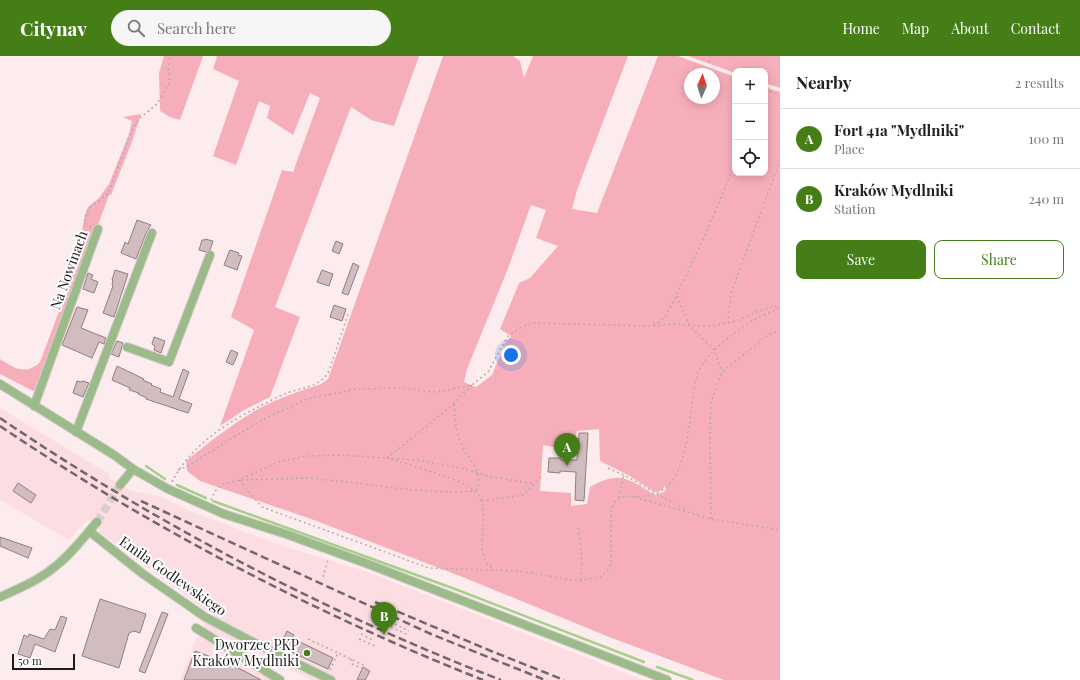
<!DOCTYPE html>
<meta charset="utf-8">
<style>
:root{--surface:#fff;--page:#f6f6f6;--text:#222;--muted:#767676;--line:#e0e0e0;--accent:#457e17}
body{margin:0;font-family:"Playfair Display",serif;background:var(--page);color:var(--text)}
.controls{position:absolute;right:12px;top:12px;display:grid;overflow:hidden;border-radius:8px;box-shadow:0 2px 10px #0003}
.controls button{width:36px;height:36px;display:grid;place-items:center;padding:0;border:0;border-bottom:1px solid var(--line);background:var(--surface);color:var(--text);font:20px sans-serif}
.compass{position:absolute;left:684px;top:12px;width:36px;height:36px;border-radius:50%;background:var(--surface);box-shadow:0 2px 10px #0003;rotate:3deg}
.scale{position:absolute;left:12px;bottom:10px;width:63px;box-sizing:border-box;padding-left:4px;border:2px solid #1f1819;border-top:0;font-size:11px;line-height:14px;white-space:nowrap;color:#1f1819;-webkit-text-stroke:3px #fefefe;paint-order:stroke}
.you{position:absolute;left:511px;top:299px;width:14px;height:14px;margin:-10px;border:3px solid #fff;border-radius:50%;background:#1a73e8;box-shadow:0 0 0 6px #1a73e833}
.badge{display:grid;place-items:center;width:26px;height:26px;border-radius:50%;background:var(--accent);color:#fff;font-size:13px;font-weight:700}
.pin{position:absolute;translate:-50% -33px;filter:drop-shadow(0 1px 2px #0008)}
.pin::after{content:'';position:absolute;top:21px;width:14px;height:12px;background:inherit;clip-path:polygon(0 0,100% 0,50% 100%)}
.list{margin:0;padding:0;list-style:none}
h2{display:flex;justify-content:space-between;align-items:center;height:52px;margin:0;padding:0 16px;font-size:17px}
h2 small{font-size:13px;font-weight:400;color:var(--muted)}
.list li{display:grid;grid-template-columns:26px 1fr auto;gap:12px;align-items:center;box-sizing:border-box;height:60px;padding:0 16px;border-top:1px solid var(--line)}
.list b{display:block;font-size:15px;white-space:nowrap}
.list p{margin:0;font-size:13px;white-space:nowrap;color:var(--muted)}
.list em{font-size:13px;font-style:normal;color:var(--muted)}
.actions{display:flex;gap:8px;padding:12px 16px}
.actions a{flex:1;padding:9px 0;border:1px solid var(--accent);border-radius:8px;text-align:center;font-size:14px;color:var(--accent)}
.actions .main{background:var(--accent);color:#fff}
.icon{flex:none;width:22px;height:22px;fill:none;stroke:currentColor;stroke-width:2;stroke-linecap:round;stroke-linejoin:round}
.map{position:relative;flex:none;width:780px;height:624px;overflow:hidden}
header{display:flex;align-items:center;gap:24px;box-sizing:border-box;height:56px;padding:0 20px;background:var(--accent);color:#fff}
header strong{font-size:19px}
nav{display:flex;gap:22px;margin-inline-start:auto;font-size:14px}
.search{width:280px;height:36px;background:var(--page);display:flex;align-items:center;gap:10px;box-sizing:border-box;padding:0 14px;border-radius:22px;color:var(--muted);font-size:15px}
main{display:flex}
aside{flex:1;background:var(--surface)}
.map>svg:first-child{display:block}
</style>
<header>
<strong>Citynav</strong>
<div class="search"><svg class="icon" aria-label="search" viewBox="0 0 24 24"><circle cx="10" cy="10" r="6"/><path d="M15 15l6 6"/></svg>Search here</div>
<nav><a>Home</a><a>Map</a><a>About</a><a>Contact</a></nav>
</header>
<main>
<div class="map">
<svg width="780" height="624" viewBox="0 0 780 624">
<rect width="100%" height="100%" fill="#fdecee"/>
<path fill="#fcdde2" d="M0 352 109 418V422L131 435 160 440 193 456 280 489 368 516 643 624H312L212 575 248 596 253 605 285 624H180L197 581H200L209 557 100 476 97 466 91 464 85 466 69 484 0 444Z"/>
<path fill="#f7aebb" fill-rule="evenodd" d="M164 0H203L180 64 170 61 160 55 159 17Z
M216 0H419L394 70 371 64 351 51 275 251 300 261 270 341 244 354 220 370 254 274 231 261 282 114 293 116 320 42 310 37 293 79 267 62 270 50 259 45 236 109 213 100 239 25 213 13 217 1Z
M443 0H513L520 5 524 22 533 0H628L577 134 572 153 597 157 658 0H678L735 21V117H765V31L780 36V624H724L609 581 465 522 314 464 200 425 187 415 186 405C209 386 232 368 258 353 278 342 301 335 321 328L328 323ZM690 18H714V42H690ZM531 149 546 154 536 182 558 190 530 222 519 227 500 273 511 280 505 287 492 319 476 331 464 326 467 313 507 215ZM599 373 600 405 628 419 655 436 662 434 665 430 667 431 664 436 655 439C628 423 620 414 590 431L587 448 571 450V437L540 435 543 389 573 395 577 375Z
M688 0H780V32L765 27V15H735V17Z
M141 58 133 83 111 139H109L37 334 33 335 0 318V303C14 312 26 320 40 306L70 226 78 199 85 158 88 151 99 142 109 128 129 78 132 65 123 61Z"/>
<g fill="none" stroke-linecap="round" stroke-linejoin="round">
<path stroke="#a3d289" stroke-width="2.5" d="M146 410 165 423
M177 429 206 442
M213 445 455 533 644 606
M657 611 693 624"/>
</g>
<path fill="#d1bcbf" stroke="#927e81" d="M137 164 151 169 147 175 136 203 121 197 125 186 128 188Z
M205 183 213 185 210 194 206 196 199 194 202 184H205Z
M336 185 343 188 339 198 332 195Z
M230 194 239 197 238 199 242 200 237 214 224 209 229 196Z
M353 207 359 210 348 239 342 237Z
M115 214 128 218 114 261 103 257 113 230 112 229 113 224H112Z
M322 214 333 218 329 230 317 226Z
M88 217 93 219 91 223 98 226 94 237 83 233Z
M334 249 346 253 342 265 330 261Z
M77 251 88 254 81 272 106 282 104 288 99 286 92 302 62 289Z
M154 281 165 285 161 297 154 294 155 290 152 288Z
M117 285 123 287 119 301 111 298Z
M231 294 238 297 233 309 226 306Z
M117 310 144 323 143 324 152 328 151 329 161 333 160 336 173 341 183 313 189 316 179 343 192 348 188 357 146 343 147 342 138 338 139 337 129 334 130 332 112 324Z
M77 325 81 326 83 325 89 327 83 341 73 337Z
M579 377H588L584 445 575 444 576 416 560 415V417L548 416 549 402H561V404H577Z
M18 427 36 439 31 447 13 435Z
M0 481 32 492 28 502 0 490Z
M100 543 146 558 140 577 134 575 129 577 119 612 82 600Z
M162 556 168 558 145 617 139 615Z
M61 560 67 562 55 596 35 588 30 602 18 598 24 579 28 581 29 578 44 583 50 573 55 574Z
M287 575 294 579 292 582 333 602 328 613 280 591Z
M195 595 233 609 261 624H184Z
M363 611 370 615 365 624H357Z"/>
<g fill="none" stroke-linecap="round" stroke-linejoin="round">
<path stroke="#dcccce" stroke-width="8" stroke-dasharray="8 4" stroke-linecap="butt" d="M97 466 120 429"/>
<defs>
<path id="minor" d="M127 291 169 306 210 199
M0 328 114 399 133 413 168 433 224 458 286 478 368 508 667 624
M34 350 98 173
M76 376 152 177
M120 429 133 413
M89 475 143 518 205 561 249 584 331 624
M0 541C18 533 37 525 52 513 70 500 83 482 97 466
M196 572 280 624"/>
</defs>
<use href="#minor" stroke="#d9cacc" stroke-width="10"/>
<path stroke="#b8aaac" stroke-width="1.5" stroke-dasharray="2 3" stroke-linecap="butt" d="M709 6 710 0
M765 34 780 39
M91 171 84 167 89 152 108 138 132 74 140 62 157 48 170 26 168 12 171 0
M677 240 689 269 714 294 722 316
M728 267 731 237 780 105
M653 269 659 266 665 261C692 211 714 159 735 107
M454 348C455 359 455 371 459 382 464 399 486 417 476 435
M387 402 449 352 472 329
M391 403C408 409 466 424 476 436 492 454 476 487 485 505 487 508 491 511 494 513
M608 412 628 421 685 454
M178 414 188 410 237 379 268 361 305 344 316 341 356 333 400 332 434 336 443 335 472 329 488 316 508 280 522 271 532 267 652 270 672 268 703 270 717 269 739 264 756 256 780 249
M239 424 262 451 429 512 519 515 578 525 600 521 609 513 611 508V455C616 435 630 442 645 440 658 438 668 432 675 421 684 404 687 384 690 365 692 350 693 334 697 320 703 300 731 279 747 268 757 261 769 257 780 252
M241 424 311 422 413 434 450 436 476 435
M172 426C191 389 226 367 262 349 270 345 279 340 287 337 304 331 320 331 329 315L348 258
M635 441 711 463 780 474
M619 442 624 418
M211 444 215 435 223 428 239 424 278 406 308 400 339 399 418 404 465 413 487 420 534 428
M482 445 524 439 541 420
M711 463 710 374 711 346 722 316 768 279 780 274
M578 472 582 503 581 524
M323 521 328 504
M395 568 409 575
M391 571 408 579
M361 578 373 584
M308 583 338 597
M359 583 375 590
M351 603 352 608 368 615
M330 614 338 597 365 610"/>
<use href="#minor" stroke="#9bbb8a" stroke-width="8"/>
<path stroke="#726869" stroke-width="2.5" stroke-dasharray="8 4" stroke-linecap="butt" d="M0 362C156 468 325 556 501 624
M0 370C151 472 314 557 483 624
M141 445 431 578 545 624
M375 546 491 595 564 624"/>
</g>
<circle fill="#457e17" stroke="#fefefe" stroke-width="1.5" cx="307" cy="597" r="4"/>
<g text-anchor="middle" stroke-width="4" stroke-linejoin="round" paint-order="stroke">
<g font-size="14" fill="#1f1819" stroke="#fefefe">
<text transform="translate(69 214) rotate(-70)" y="5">Na Nowinach</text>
<text transform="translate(173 520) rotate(35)" y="5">Emila Godlewskiego</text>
</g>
<g font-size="14" fill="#1f1819" stroke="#fefefe" text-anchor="end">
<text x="299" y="594">Dworzec PKP<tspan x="299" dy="16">Kraków Mydlniki</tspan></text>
</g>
</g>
</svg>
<div class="controls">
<button>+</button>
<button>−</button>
<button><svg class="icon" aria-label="locate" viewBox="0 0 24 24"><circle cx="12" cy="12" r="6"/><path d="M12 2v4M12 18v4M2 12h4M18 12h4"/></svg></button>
</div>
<svg class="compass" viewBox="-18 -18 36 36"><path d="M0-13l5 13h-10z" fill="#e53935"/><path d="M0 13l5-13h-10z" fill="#767676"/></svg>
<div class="scale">50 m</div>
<div class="you"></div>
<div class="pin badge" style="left:567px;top:410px">A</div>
<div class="pin badge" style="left:384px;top:579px">B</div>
</div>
<aside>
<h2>Nearby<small>2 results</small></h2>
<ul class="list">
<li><span class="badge">A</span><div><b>Fort 41a &quot;Mydlniki&quot;</b><p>Place</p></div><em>100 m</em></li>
<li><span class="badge">B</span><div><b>Kraków Mydlniki</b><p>Station</p></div><em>240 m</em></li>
</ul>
<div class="actions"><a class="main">Save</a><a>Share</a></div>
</aside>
</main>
